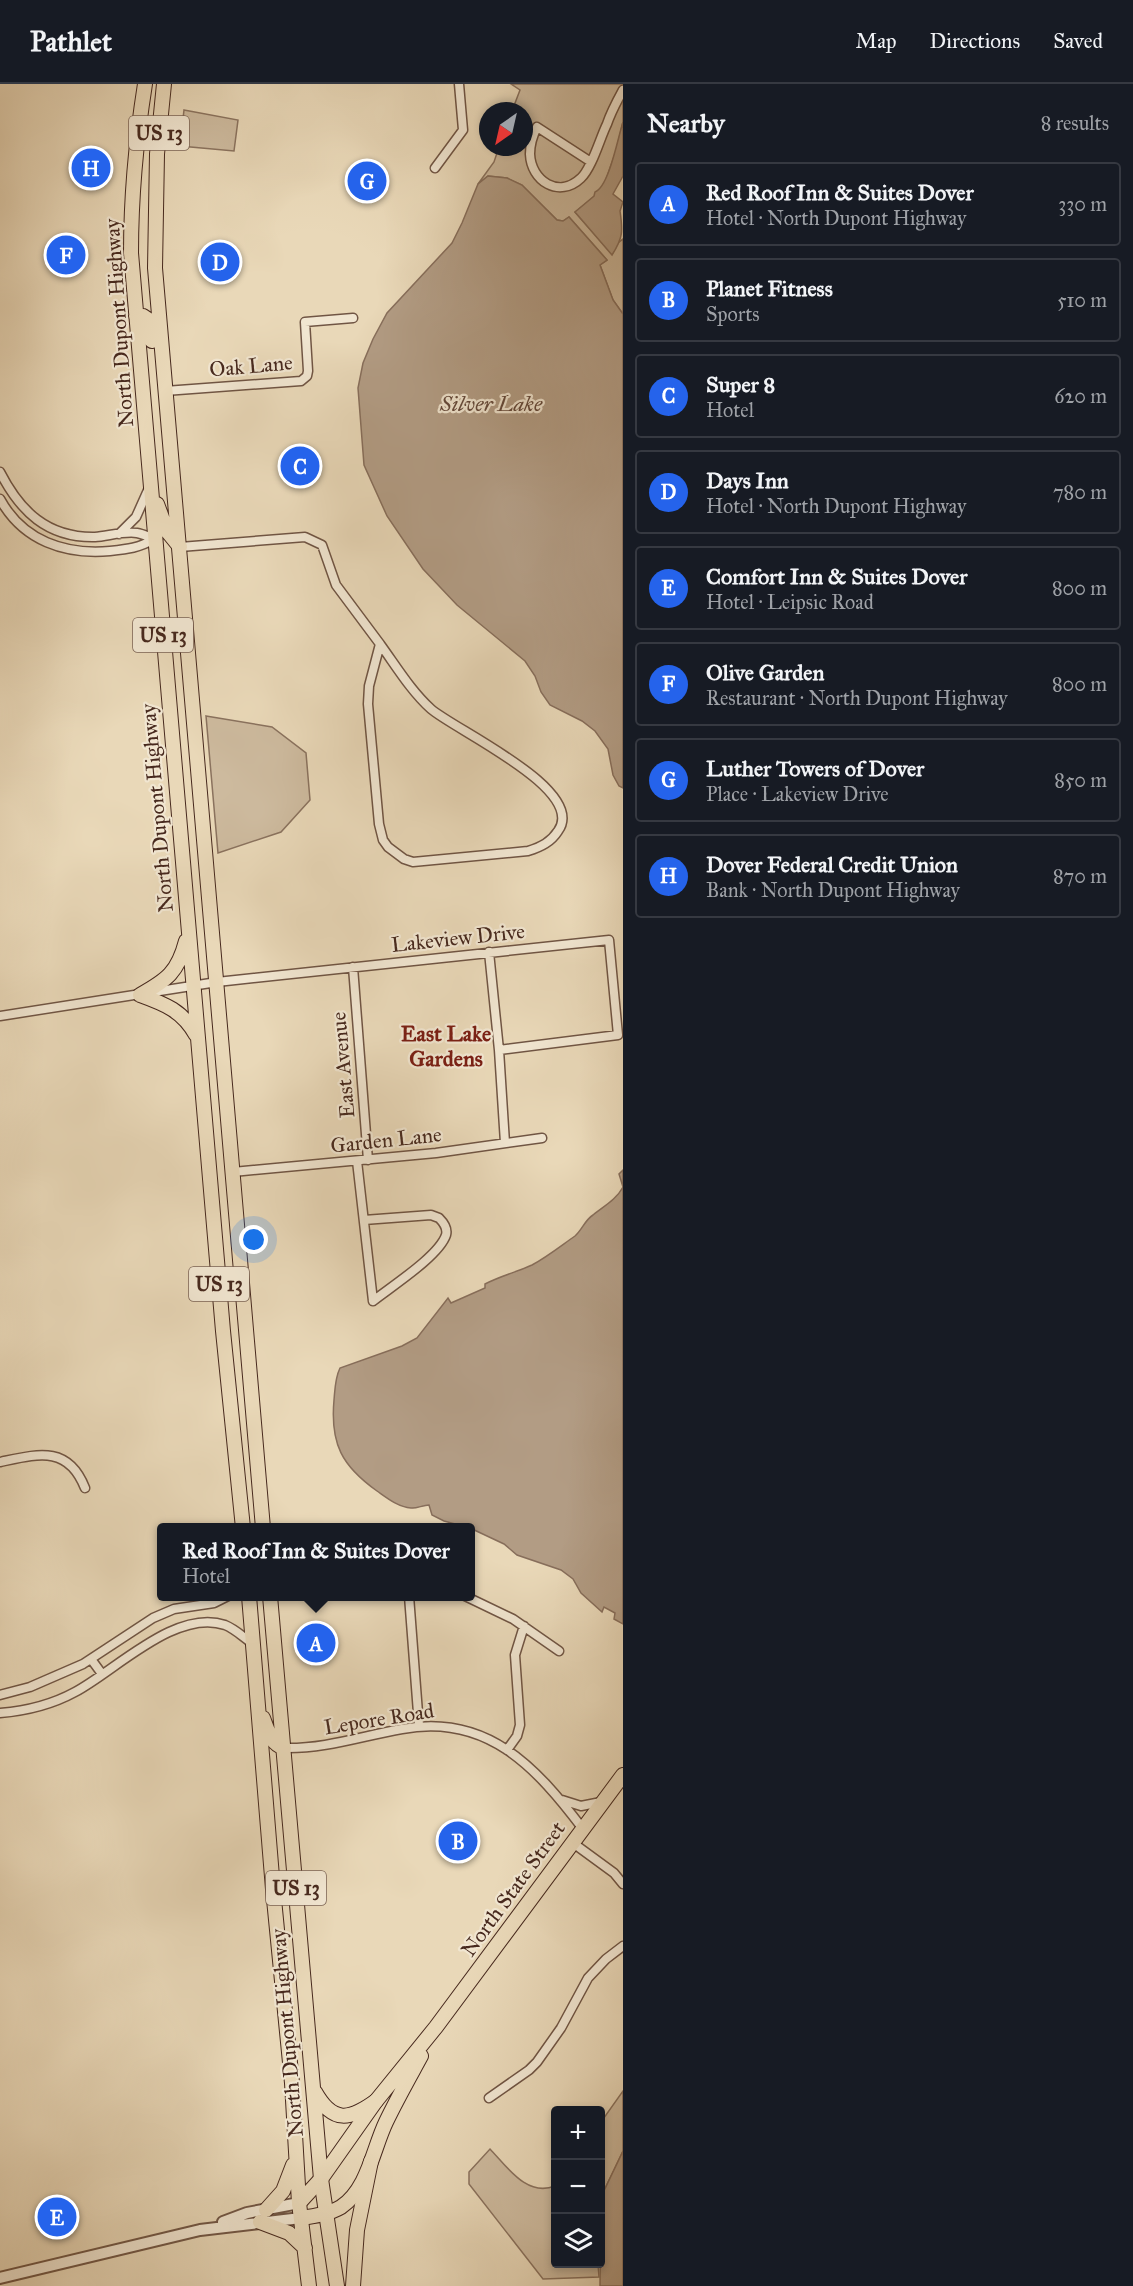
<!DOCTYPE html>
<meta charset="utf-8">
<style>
:root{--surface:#171b24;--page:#242831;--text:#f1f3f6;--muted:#9ea1a6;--line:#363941;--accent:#2563eb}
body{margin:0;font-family:"IM FELL Great Primer",serif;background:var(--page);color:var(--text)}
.controls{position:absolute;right:18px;bottom:18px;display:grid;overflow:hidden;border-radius:6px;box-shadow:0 3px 9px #0003}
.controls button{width:54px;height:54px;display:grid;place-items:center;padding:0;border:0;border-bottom:2px solid var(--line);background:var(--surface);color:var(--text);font:30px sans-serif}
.compass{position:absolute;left:479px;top:18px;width:54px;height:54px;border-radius:50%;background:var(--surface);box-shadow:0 3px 9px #0003;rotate:214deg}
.you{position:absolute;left:254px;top:1156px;width:21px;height:21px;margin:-15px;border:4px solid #fff;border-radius:50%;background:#1a73e8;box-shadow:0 0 0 9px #1a73e833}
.badge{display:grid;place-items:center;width:39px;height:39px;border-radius:50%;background:var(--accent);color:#fff;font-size:20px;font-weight:700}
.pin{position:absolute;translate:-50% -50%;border:3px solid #fff;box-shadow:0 2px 6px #0006}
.popup{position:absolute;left:157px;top:1439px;width:318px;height:78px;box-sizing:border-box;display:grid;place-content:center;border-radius:6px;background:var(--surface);filter:drop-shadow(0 2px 4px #0005);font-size:20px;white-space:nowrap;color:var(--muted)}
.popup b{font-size:22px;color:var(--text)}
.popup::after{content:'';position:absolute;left:50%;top:100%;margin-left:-12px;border:12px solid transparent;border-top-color:var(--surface)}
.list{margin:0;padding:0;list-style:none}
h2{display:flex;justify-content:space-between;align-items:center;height:78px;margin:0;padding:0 24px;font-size:26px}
h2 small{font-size:20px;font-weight:400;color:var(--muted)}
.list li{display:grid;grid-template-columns:39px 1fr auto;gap:18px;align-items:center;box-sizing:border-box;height:84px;margin:0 12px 12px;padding:0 12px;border:2px solid var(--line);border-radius:6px}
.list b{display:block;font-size:22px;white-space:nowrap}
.list p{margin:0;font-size:20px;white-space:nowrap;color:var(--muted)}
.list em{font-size:20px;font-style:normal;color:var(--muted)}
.icon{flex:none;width:33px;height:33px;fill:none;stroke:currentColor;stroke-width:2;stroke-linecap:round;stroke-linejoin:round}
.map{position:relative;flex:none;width:623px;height:2202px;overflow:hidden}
header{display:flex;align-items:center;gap:36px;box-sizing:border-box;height:84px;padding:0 30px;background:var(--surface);border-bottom:2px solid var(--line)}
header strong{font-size:28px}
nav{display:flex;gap:33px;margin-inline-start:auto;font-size:21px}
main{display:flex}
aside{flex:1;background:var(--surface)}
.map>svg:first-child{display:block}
</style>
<header>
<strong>Pathlet</strong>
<nav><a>Map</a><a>Directions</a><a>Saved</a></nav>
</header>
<main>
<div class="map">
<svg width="623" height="2202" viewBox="0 0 623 2202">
<rect width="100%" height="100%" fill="#e9d8b8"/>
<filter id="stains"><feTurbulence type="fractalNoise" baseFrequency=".00333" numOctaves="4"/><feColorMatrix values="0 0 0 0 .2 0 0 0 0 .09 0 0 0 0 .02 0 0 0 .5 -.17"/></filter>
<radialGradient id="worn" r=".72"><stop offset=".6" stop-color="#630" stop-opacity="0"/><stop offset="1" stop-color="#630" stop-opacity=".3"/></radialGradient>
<path fill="#cdba9e" stroke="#8a725e" stroke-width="1.5" d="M511 0H623V38L616 67 604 101 595 112 575 128 612 170 618 159 623 155V230L613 216 600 181 607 176 569 133 563 137 557 136 522 101 507 94 488 92 478 100 494 78 499 63H524V27H512L520 6Z
M184 26 238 36 234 67 180 62Z
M206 632 272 643 306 669 310 716 281 748 218 769Z
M623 2007V2067L601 2113V2038Z
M490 2065C508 2084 527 2113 555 2102L556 2180H598L599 2193 543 2195 469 2100V2088Z"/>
<path fill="#b29c84" stroke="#876e5b" stroke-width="1.5" d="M623 38V92L613 110 623 118 620 127C623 147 623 154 612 171L575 128 594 112 595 108C609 103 618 53 623 38Z
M488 92 507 94 522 101 557 136 563 137 569 133 607 176 600 181 613 216 623 230V704L619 702 613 691 608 665 595 647 582 637 550 621 541 608 535 592 525 577 457 521 423 485 387 432 364 381 358 304 363 279 373 255 387 229 452 159 462 139 478 100Z
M623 1086V1540L614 1535 615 1529 604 1523 602 1528 581 1509 573 1495 561 1486 517 1471 504 1460 470 1444 444 1437 432 1431 429 1421C423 1421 416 1425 411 1424 398 1423 387 1414 377 1407 342 1382 330 1360 334 1316 335 1305 335 1294 340 1284L402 1262 417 1254 448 1214 451 1219 485 1204V1200C500 1192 517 1188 532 1181 547 1173 562 1161 575 1152 582 1146 585 1136 593 1131 604 1122 616 1116 623 1103L619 1090Z
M623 2067V2202H600L601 2113Z"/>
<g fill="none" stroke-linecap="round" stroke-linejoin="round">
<defs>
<path id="minor" d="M591 78 537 43C533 51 530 60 530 70 531 97 559 115 581 94 592 84 600 54 607 40 611 28 617 17 623 6
M435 84 463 46 459 0
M165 307 301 297 307 292 308 287 305 238 353 234
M0 388C20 427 47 454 95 453 108 452 124 447 137 449 143 450 149 453 155 455
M0 415C23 457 65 471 110 467 129 465 138 464 155 455
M119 450 136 433 149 404
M180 463 305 453 322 461 336 501 380 560
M380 560C396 582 411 607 431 625 455 646 588 706 558 747 551 758 541 763 528 767L413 778 404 775 388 763 383 756 379 740 368 620 369 602Z
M489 868 499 966 505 1059
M353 883 368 1076
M0 932 217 898 609 856 618 951 499 966
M357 1077 373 1217
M233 1088 436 1069 542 1054
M364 1136 431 1131 439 1134C443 1138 448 1144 446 1151 439 1172 392 1202 373 1217
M0 1378C38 1370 68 1361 85 1404
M409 1512 419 1642
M465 1512 513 1535 559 1567
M91 1575 102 1590
M0 1611 30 1603 83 1580 153 1534 174 1525 214 1519 228 1512
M0 1629C25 1627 53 1620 75 1608 115 1587 176 1524 225 1541 235 1545 243 1553 252 1559
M284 1664C325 1665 362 1652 402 1645 487 1629 536 1683 583 1745
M507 1666 517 1652 520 1641 515 1571 524 1542
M562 1716 581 1722 601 1718
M573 1759 614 1789 623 1800
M489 2014 529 1986 537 1978 561 1944 588 1894 606 1875 623 1862"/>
<path id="tertiary" d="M223 2138 247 2129 299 2119
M0 2194 200 2146 301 2134"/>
<path id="primary" d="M299 2119 321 2095 376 2017 436 1943 623 1691
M301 2134C315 2132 329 2130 341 2123 368 2105 373 2065 386 2038 397 2015 409 1994 421 1972"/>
<path id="trunk" d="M145 0C136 57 131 112 131 169L223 1247 243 1444
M164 0 157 70 155 184 263 1444
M136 232H143L149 236 152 257
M157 420 167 447 180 463
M140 911C167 896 178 888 186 857
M140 911C165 920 183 927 196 951
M249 1512 273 1805 292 1999 299 2119 309 2202
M270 1512 321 2095 337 2202
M263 1634C268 1647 271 1660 284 1664
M315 2008C333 2040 350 2036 376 2017
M266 2126 283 2107 293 2081
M260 2138 289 2149 305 2164
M353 2202 357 2146 371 2077"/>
</defs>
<use href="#minor" stroke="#705544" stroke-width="11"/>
<use href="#tertiary" stroke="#705544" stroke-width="14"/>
<use href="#primary" stroke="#47291e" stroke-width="16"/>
<use href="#trunk" stroke="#47291e" stroke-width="16"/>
<use href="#minor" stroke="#f1e6d1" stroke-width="8"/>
<use href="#tertiary" stroke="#f1e6d1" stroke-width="10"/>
<use href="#primary" stroke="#e9d8b8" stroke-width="14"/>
<use href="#trunk" stroke="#e9d8b8" stroke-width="14"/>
</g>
<g text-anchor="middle" stroke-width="4.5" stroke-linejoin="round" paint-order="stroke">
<g fill="#f1e6d1" stroke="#7a6254" stroke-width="1.5">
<rect x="129" y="32" width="60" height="34" rx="4.5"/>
<rect x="133" y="534" width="60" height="34" rx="4.5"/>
<rect x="189" y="1183" width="60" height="34" rx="4.5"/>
<rect x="266" y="1787" width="60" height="34" rx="4.5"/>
</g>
<g font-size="20" font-weight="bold" fill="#47291e">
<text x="159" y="56">US 13</text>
<text x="163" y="558">US 13</text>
<text x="219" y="1207">US 13</text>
<text x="296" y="1811">US 13</text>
</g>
<g font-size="21" fill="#47291e" stroke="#f1e6d1">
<text transform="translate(119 239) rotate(-94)" y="7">North Dupont Highway</text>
<text transform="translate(251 282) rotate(-5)" y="7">Oak Lane</text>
<text transform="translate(157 724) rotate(-95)" y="7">North Dupont Highway</text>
<text transform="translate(458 854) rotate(-6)" y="7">Lakeview Drive</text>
<text transform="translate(343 981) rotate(-95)" y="7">East Avenue</text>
<text transform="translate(386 1056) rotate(-6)" y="7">Garden Lane</text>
<text transform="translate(379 1635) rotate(-9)" y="7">Lepore Road</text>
<text transform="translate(513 1805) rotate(-54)" y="7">North State Street</text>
<text transform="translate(287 1949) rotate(-95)" y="7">North Dupont Highway</text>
</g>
<g font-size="22" font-style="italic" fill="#624638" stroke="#f1e6d1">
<text x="491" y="327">Silver Lake</text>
</g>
<g font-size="22" font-weight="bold" fill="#7a1f14" stroke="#f1e6d1">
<text x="446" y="957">East Lake<tspan x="446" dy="25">Gardens</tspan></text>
</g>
</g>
<rect width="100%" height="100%" filter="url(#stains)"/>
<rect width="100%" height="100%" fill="url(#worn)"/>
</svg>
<div class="controls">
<button>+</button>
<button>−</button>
<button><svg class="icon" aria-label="layers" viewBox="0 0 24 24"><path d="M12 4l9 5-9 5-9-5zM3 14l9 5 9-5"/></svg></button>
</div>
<svg class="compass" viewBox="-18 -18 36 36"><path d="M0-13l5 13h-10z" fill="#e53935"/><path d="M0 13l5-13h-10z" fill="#9ea1a6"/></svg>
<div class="you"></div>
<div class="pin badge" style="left:316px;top:1559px">A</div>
<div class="popup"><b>Red Roof Inn &amp; Suites Dover</b>Hotel</div>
<div class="pin badge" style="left:458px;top:1757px">B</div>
<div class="pin badge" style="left:300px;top:382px">C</div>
<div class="pin badge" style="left:220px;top:178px">D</div>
<div class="pin badge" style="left:57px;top:2133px">E</div>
<div class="pin badge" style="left:66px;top:171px">F</div>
<div class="pin badge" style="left:367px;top:97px">G</div>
<div class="pin badge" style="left:91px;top:84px">H</div>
</div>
<aside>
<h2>Nearby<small>8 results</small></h2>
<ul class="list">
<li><span class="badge">A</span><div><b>Red Roof Inn &amp; Suites Dover</b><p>Hotel · North Dupont Highway</p></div><em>330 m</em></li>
<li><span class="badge">B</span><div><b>Planet Fitness</b><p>Sports</p></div><em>510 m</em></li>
<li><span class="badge">C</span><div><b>Super 8</b><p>Hotel</p></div><em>620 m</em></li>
<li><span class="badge">D</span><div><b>Days Inn</b><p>Hotel · North Dupont Highway</p></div><em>780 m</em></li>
<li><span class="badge">E</span><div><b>Comfort Inn &amp; Suites Dover</b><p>Hotel · Leipsic Road</p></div><em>800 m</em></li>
<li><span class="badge">F</span><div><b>Olive Garden</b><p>Restaurant · North Dupont Highway</p></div><em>800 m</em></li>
<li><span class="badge">G</span><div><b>Luther Towers of Dover</b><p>Place · Lakeview Drive</p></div><em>850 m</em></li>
<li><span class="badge">H</span><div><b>Dover Federal Credit Union</b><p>Bank · North Dupont Highway</p></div><em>870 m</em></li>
</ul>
</aside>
</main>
